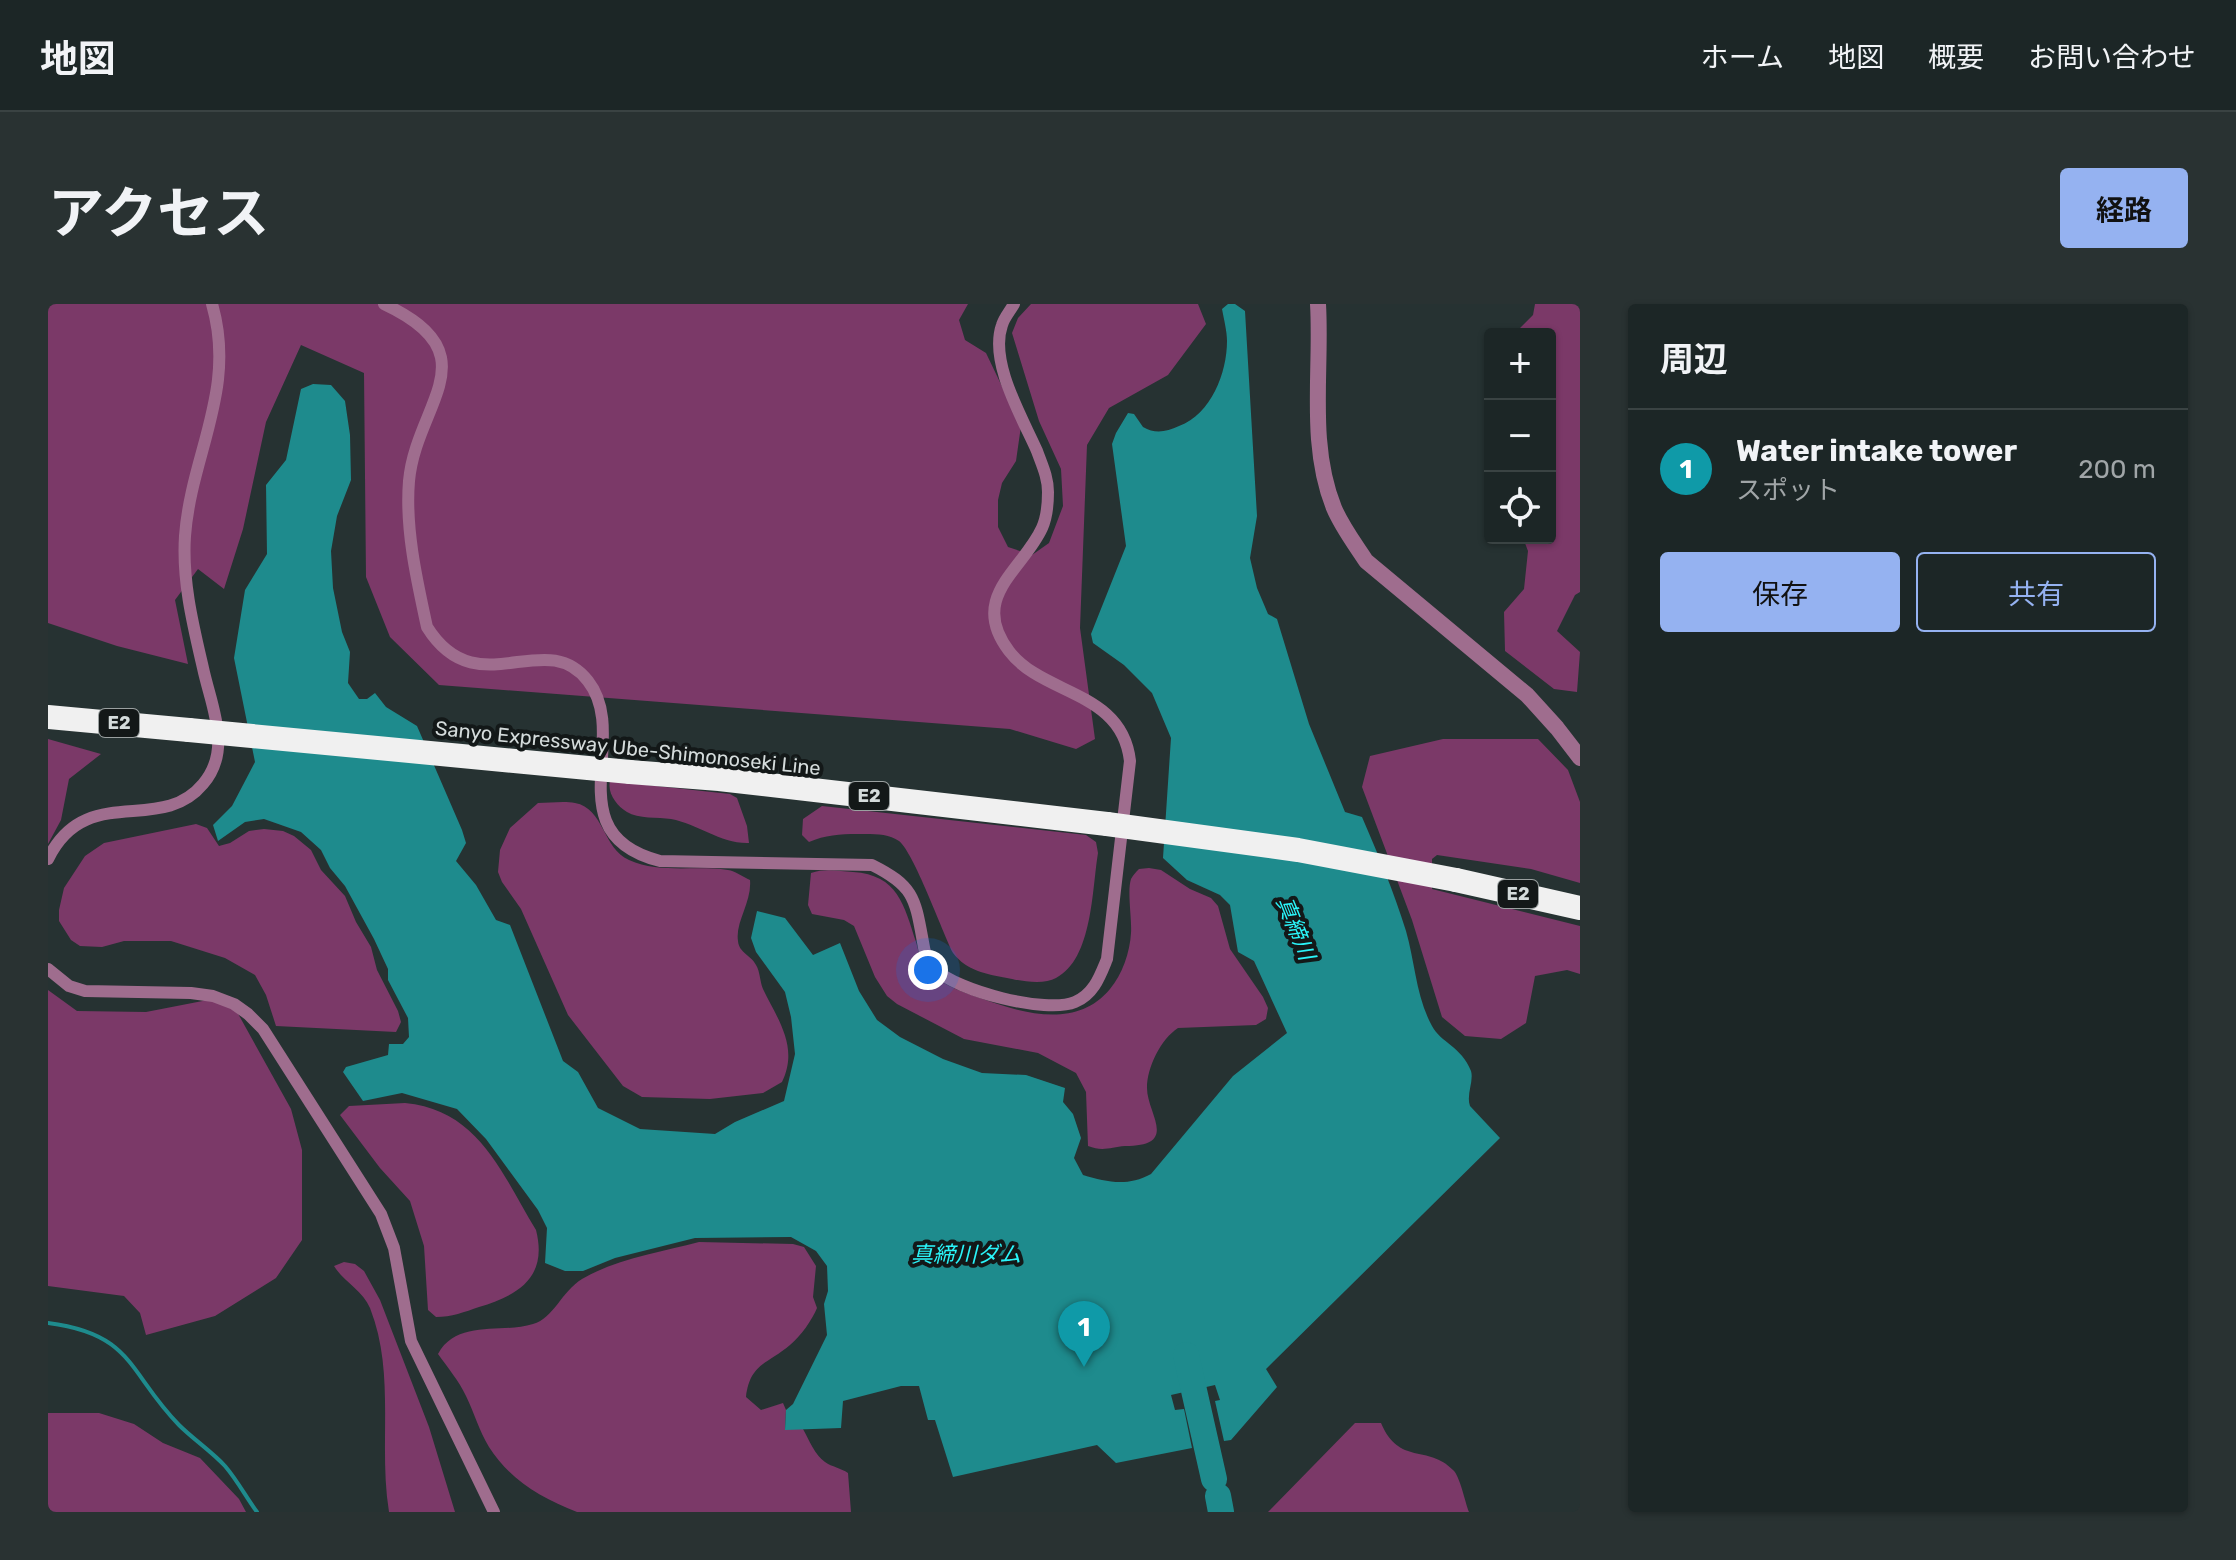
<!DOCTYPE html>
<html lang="ja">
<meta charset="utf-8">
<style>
:root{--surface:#1c2626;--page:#293232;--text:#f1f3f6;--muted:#a0a5a7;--line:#3a4343;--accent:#95b2f1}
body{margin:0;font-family:Rubik,"Noto Sans JP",sans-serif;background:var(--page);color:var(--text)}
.controls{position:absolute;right:24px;top:24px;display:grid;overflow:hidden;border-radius:8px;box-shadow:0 2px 6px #0004}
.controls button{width:72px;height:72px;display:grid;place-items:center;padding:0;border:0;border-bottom:2px solid var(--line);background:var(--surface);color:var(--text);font:40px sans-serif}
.you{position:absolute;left:880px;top:666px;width:28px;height:28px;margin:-20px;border:6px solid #fff;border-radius:50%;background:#1a73e8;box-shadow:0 0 0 12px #1a73e833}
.badge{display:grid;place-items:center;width:52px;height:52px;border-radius:50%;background:var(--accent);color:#fff;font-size:26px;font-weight:700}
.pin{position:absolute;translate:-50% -66px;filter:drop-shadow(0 2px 4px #0008)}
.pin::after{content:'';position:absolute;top:42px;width:28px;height:24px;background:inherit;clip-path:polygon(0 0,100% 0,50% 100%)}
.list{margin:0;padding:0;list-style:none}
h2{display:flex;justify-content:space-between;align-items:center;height:104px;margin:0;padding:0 32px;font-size:34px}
h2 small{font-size:26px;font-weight:400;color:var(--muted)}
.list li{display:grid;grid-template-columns:52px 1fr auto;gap:24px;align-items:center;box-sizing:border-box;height:120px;padding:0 32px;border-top:2px solid var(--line)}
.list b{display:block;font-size:30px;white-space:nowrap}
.list p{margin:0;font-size:26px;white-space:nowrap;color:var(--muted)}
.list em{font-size:26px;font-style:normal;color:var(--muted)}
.actions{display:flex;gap:16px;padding:24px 32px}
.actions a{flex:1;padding:18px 0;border:2px solid var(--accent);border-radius:8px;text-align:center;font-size:28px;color:var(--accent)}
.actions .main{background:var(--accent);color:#111}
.icon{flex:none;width:44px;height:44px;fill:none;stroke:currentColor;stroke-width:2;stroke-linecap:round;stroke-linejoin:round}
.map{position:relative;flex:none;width:1532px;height:1208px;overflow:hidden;border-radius:8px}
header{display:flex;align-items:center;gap:48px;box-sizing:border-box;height:112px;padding:0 40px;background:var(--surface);border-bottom:2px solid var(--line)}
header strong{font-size:38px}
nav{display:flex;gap:44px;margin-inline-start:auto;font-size:28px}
.intro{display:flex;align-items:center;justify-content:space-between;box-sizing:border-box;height:192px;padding:0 48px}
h1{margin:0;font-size:56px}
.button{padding:20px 36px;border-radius:8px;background:var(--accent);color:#111;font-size:28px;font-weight:700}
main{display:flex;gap:48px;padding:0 48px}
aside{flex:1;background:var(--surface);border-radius:8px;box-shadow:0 2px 6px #0004}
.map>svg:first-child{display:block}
</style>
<header>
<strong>地図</strong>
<nav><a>ホーム</a><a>地図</a><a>概要</a><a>お問い合わせ</a></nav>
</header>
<div class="intro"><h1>アクセス</h1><a class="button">経路</a></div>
<main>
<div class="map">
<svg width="1532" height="1208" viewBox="0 0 1532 1208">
<rect width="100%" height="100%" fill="#263232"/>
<path fill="#7b3968" d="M0 0H920L911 16 917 36 938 49 973 122 968 157 954 179 950 196V223L960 243 984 251 1001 239 1015 202 1013 165 991 117 964 29 970 14 983 0H1150L1158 20 1120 71 1061 104 1039 141 1032 324 1047 435 1028 445 962 425 391 381 342 333 318 273 316 69 253 41 218 118 195 225 176 285 150 265 127 296 140 360 69 342 0 319Z
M1487 0H1532V288L1527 291 1509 327 1532 348 1529 388 1506 385 1457 347 1456 308 1476 285 1480 247 1475 234H1502V30H1466L1485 11Z
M0 435 53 450 21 475 13 516 0 540Z
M1395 435H1490L1520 466 1532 498V579L1483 565 1389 551 1384 555V585L1532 622V670L1519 666 1487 672 1478 719 1453 735 1417 732 1394 713 1364 616 1314 483 1322 452Z
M562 477 682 490 689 494 699 522 701 539C673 540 650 520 623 515 610 513 590 515 579 508 569 502 559 489 562 477Z
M490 499C502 499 516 497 527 499 556 504 555 545 581 556 612 570 647 561 680 566 687 567 695 573 702 576 704 598 687 618 690 637 691 649 703 651 708 661 712 667 712 678 715 685 730 716 751 743 734 778L715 789 662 795 594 793 575 782 520 711 473 605 454 578 450 568 452 546 462 524Z
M774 502 1038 531 1048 538 1050 549C1044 584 1045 655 1008 674 996 681 972 677 959 674 938 670 919 667 905 649 894 627 866 549 851 537 840 529 823 530 809 530 792 530 777 531 761 538L754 531 755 515Z
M148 520 159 524 171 542 182 539 201 527 216 525 235 527 246 532 263 546 273 566 297 592 308 618 323 643 329 666 350 707 353 718 348 728 228 722 218 691 207 671 177 654 123 637H76L54 643 32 642 23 636 11 617V606L16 584 37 552 56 539Z
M1101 564 1113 566 1142 585 1163 594 1170 602 1182 645 1215 693 1220 704 1218 715 1208 721 1130 724C1113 735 1099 763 1099 784 1099 810 1132 842 1077 842 1063 843 1055 848 1040 842L1038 788 1028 769 990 749 916 735 849 700 839 692 827 673 806 622 796 616 764 610 760 601 763 569C777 564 791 567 805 568 850 571 856 601 868 638 870 645 872 655 876 661 889 680 912 687 932 694 974 709 1028 726 1062 685 1074 671 1082 648 1083 629 1084 615 1079 587 1083 575 1085 571 1088 568 1091 565Z
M0 686 29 707 98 708 170 694 188 706 243 805 254 846V936L228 974 167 1012 98 1031 92 1009 76 992 0 982Z
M357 799C431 806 454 870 488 926 500 973 471 991 431 1003 417 1008 403 1013 388 1013L380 1006 376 942 362 897 332 864 292 811 301 802Z
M651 938 745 940 756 943 768 962 765 993 769 1004C764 1016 753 1032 742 1041 720 1060 702 1059 698 1093L713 1106 735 1099 738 1106 737 1125H755C761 1136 767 1151 777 1158 784 1163 793 1164 800 1169L803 1208H529C493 1194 462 1176 441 1143 431 1127 426 1108 418 1092 411 1077 400 1064 390 1050 409 1015 454 1030 485 1020 506 1014 513 988 534 975 568 955 613 948 651 938Z
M296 958 307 960 316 967 332 996 381 1123 407 1208H341C330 1140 348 1070 322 1004 315 987 295 977 286 962Z
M0 1109H51L86 1120 115 1139 152 1154 191 1195 198 1208H0Z
M1307 1119H1333C1351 1162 1380 1140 1405 1166 1412 1172 1417 1198 1421 1208H1220Z"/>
<path fill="#1e8b8d" d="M1180 0H1187L1197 7 1209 212 1202 254 1209 284 1220 310 1229 315 1261 420 1297 508 1314 513C1330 550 1346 588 1358 627 1367 658 1368 693 1384 722 1393 739 1413 742 1423 767 1426 777 1418 791 1422 802L1452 834 1218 1065 1229 1083 1183 1136 1176 1137 1167 1097 1172 1096 1167 1081 1123 1091 1127 1106 1136 1105 1144 1144 1068 1159 1049 1141 905 1173 887 1116H880L871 1082H853L795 1097 793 1124 737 1126 738 1106 745 1100 779 1031 776 1000 780 987 779 962 768 947 743 933 647 934 567 954 535 967H517L497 959 499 924 490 906 438 835 409 805 354 789 315 797 295 768 298 763 340 751 341 740H355L361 733 360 714 340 676V665L326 635 297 582 282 564 273 546 253 528 216 515 197 518 170 537 165 521 184 502 207 458 186 354 197 286 219 250 218 181 238 156 253 85 265 80 283 81 297 97 302 131 303 176 289 212 283 247 285 284 294 328 302 348 300 379 311 395H319L327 389 338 403 369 422 414 526 418 539 408 557 428 581 448 616 462 621 515 757 530 768 550 804 592 825 667 830 687 818 736 797 747 750 743 713 737 688 708 648 703 634 709 607 737 614 765 651 792 639 811 687 829 716 852 733 895 755 934 769 978 771 1017 784 1015 798 1025 810 1033 834 1026 854 1035 871C1059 878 1079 883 1103 870L1185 772 1239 729 1206 657 1190 648 1182 601 1172 591 1139 576 1115 554 1123 434 1104 389 1076 361 1045 339 1043 330 1078 242 1064 140 1068 129 1080 109 1086 110 1095 123C1107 130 1118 128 1131 122 1163 110 1179 69 1179 37 1179 27 1176 16 1174 5Z"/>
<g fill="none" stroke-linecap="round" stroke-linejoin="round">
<path stroke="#1e8b8d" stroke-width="4" d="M0 1019C86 1030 80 1069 131 1121 145 1135 163 1147 177 1162 189 1176 198 1193 209 1208"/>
<path stroke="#1e8b8d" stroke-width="26" d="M1138 1051 1166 1175
M1170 1192 1173 1208"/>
<path stroke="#9f6d8e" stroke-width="12" d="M336 0C445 51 368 99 361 177 357 225 369 277 379 323 429 403 497 321 540 377 584 433 506 530 612 557L824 561C866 582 867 594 875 638 876 647 880 659 887 665 909 687 998 710 1027 698 1046 690 1052 672 1059 655L1082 457C1074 386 995 392 961 347 920 293 975 266 994 224 999 213 1000 200 1000 188 1000 173 994 161 989 147 974 113 941 58 954 21 956 14 962 7 966 0
M0 555C38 477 112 532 155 480 185 445 163 402 155 364 145 321 134 277 137 232 143 150 189 86 164 0
M0 665 21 682 37 687 143 689 165 692 186 700 200 710 215 725 333 910 346 944 363 1037 446 1208"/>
<path stroke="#9f6d8e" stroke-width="16" d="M1270 0C1274 67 1260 140 1286 204 1294 223 1307 240 1318 257L1479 391 1509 424 1532 454"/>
<path stroke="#f0f0f0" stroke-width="24" d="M0 413 141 426
M582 468 671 475 1059 520
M1408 576 1532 604"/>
<path stroke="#f0f0f0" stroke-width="24" d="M141 426 582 468
M1059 520 1250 546 1408 576"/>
</g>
<g text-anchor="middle" stroke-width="8" stroke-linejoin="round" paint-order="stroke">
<g fill="#131818" stroke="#9aa0a0" stroke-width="2">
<rect x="51" y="405" width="40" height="28" rx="6"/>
<rect x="801" y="478" width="40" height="28" rx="6"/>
<rect x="1450" y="576" width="40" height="28" rx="6"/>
</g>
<g font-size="18" font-weight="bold" fill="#d4dbdb">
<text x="71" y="425">E2</text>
<text x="821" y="498">E2</text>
<text x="1470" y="596">E2</text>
</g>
<g font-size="20" fill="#d4dbdb" stroke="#131818">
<text transform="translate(580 444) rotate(6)" y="7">Sanyo Expressway Ube-Shimonoseki Line</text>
</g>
<g font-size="22" font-style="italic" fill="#2af4f9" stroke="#131818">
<text transform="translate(1248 624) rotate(68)" y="8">真締川</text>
<text x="918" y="958">真締川ダム</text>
</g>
</g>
</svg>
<div class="controls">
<button>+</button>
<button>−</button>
<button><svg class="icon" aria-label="locate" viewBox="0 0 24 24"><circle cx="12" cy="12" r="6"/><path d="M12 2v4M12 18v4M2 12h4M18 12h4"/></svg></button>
</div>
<div class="you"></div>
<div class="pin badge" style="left:1036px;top:1063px;background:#0f9aa8">1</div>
</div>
<aside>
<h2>周辺<small></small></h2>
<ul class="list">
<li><span class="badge" style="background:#0f9aa8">1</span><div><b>Water intake tower</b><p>スポット</p></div><em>200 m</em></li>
</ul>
<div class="actions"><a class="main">保存</a><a>共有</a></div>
</aside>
</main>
